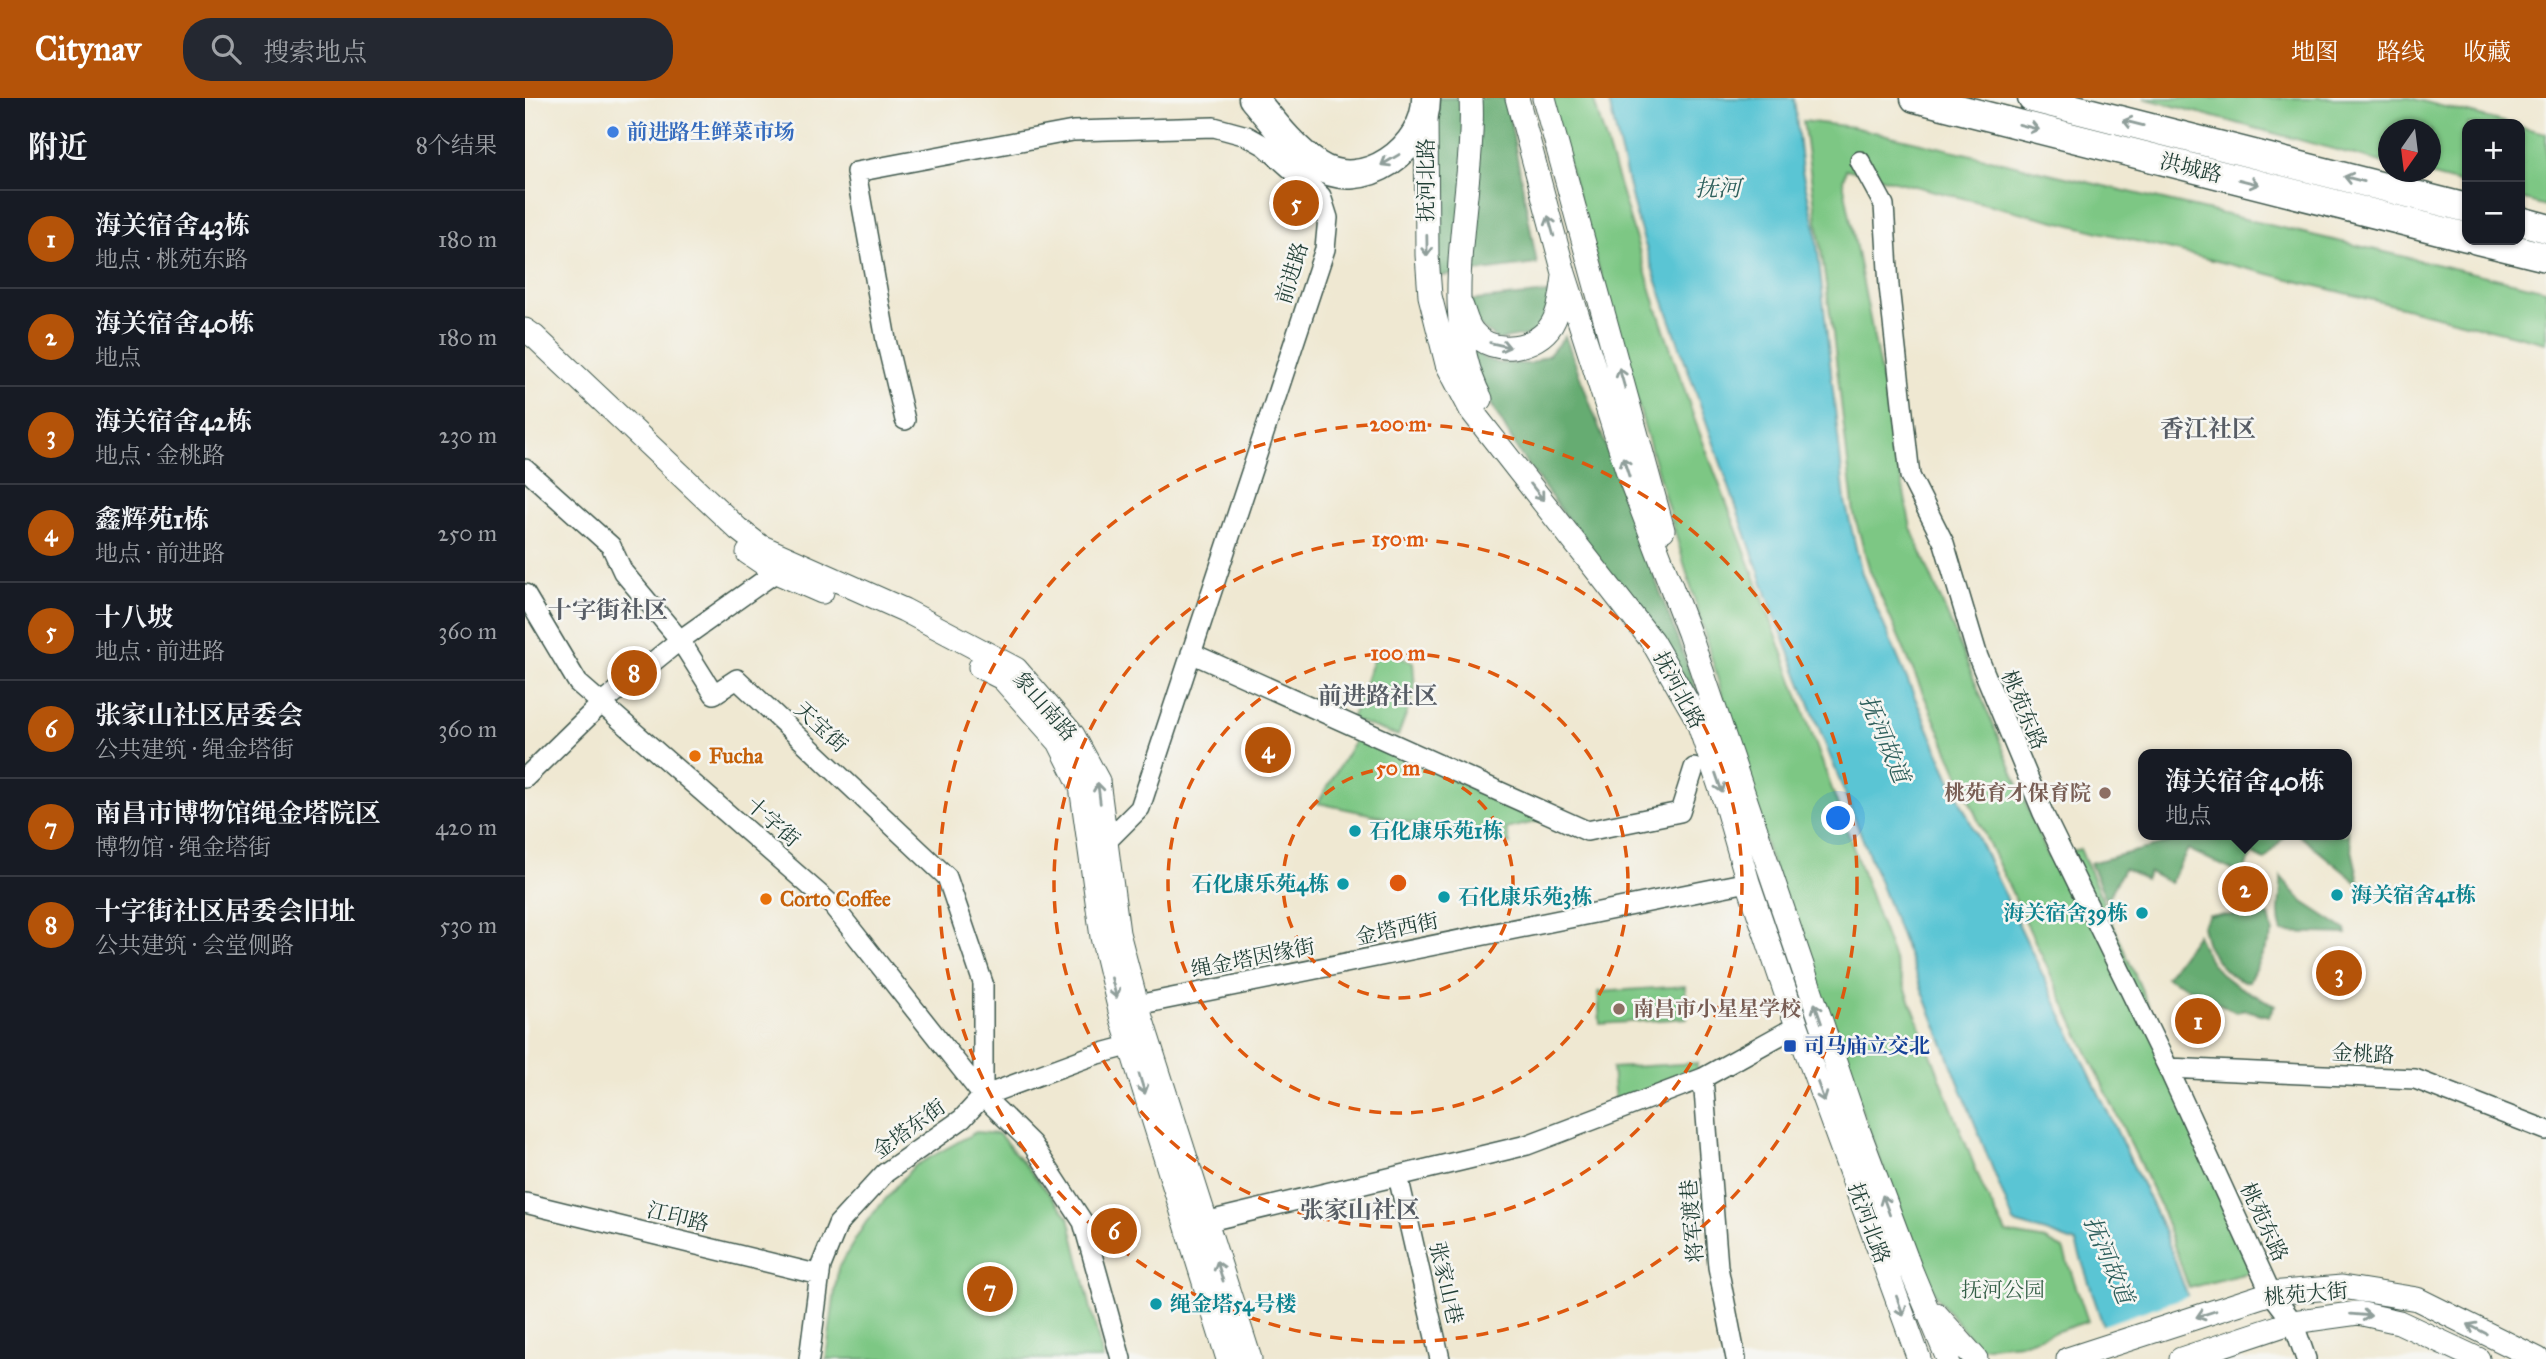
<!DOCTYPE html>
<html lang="zh">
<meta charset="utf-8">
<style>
:root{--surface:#171b24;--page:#242831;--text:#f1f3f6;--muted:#9ea1a6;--line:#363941;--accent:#b45309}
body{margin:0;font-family:"IM FELL Great Primer","Noto Serif SC",serif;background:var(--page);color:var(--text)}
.controls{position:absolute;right:21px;top:21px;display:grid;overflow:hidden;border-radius:14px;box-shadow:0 2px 5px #0004}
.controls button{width:63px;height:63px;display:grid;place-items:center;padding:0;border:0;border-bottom:2px solid var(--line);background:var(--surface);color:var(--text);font:35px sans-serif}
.compass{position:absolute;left:1853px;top:21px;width:63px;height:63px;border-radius:50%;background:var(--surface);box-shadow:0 2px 5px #0004;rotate:194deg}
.you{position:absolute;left:1314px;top:721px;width:24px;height:24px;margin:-18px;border:5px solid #fff;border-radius:50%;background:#1a73e8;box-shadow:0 0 0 10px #1a73e833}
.badge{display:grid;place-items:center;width:46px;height:46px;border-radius:50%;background:var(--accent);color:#fff;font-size:23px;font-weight:700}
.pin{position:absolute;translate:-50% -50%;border:4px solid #fff;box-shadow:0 2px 7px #0006}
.popup{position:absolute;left:1613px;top:651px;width:214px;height:91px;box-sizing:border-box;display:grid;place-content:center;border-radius:14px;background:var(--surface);filter:drop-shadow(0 2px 5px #0005);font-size:23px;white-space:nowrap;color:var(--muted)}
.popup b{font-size:26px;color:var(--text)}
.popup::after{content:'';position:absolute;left:50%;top:100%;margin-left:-14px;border:14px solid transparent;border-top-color:var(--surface)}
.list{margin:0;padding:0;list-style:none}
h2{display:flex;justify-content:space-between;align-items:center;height:91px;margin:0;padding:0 28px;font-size:30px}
h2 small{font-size:23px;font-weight:400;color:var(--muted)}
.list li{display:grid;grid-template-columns:46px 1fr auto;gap:21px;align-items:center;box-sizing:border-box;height:98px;padding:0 28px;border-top:2px solid var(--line)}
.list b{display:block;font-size:26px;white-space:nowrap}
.list p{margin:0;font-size:23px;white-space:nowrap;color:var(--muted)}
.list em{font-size:23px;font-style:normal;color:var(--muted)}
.icon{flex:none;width:38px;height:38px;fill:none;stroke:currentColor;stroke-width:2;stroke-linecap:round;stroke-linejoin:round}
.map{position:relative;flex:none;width:2021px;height:1261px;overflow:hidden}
header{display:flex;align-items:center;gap:42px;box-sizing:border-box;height:98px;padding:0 35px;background:var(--accent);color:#fff}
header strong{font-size:33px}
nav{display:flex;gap:38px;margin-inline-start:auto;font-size:24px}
.search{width:490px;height:63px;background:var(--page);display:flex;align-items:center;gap:18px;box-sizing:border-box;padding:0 24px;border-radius:28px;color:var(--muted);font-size:26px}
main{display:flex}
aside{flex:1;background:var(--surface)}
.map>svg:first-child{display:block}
</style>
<header>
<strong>Citynav</strong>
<div class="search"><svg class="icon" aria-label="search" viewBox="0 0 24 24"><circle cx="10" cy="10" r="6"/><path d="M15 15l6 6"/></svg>搜索地点</div>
<nav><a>地图</a><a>路线</a><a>收藏</a></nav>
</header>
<main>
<aside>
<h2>附近<small>8个结果</small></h2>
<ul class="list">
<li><span class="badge">1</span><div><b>海关宿舍43栋</b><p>地点 · 桃苑东路</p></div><em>180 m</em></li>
<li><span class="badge">2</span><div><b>海关宿舍40栋</b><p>地点</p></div><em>180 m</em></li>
<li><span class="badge">3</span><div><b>海关宿舍42栋</b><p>地点 · 金桃路</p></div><em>230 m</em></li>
<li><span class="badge">4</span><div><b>鑫辉苑1栋</b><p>地点 · 前进路</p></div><em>250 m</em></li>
<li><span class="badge">5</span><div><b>十八坡</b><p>地点 · 前进路</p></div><em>360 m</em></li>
<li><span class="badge">6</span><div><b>张家山社区居委会</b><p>公共建筑 · 绳金塔街</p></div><em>360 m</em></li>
<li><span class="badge">7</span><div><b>南昌市博物馆绳金塔院区</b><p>博物馆 · 绳金塔街</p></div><em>420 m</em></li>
<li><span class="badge">8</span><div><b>十字街社区居委会旧址</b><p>公共建筑 · 会堂侧路</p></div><em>530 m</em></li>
</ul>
</aside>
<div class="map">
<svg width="2021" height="1261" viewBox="0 0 2021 1261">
<rect width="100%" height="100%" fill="#f6f6f2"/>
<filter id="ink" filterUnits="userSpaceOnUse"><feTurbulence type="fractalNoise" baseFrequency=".0143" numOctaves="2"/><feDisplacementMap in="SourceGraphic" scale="14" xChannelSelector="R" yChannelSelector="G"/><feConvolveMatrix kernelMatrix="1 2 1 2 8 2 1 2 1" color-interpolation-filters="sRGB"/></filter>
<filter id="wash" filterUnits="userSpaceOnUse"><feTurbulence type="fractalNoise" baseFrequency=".00686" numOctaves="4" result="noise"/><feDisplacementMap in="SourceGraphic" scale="28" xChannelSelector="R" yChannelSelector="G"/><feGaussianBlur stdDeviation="1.57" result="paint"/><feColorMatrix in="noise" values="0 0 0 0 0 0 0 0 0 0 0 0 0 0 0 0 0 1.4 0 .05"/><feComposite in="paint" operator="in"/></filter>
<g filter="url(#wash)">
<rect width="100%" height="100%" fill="#efe8d2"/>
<path fill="#7dc784" stroke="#4e825c" stroke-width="2" d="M1015 0H1068L1131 208 1169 320 1240 506 1362 843 1458 1090 1481 1135 1521 1142 1538 1151 1563 1223 1497 1245 1453 1249 1412 1200 1384 1142 1243 755 1041 58Z
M1619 0H1885L1986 26H1942V87L1893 74H1906V32H1864L1863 66Z
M1278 23 1328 29 2021 192V245L1321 71 1318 83 1386 430 1523 759 1555 751 1658 987 1726 1174 1664 1190 1635 1108 1456 729 1345 473 1329 416 1308 236Z
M1995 29 2021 35V108L1995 101Z
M852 551 888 564 890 592 873 638 826 621Z
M831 640 1023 721 981 731 985 746 793 705Z
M1160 888 1162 920 1075 926 1073 894Z
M1172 965V973L1090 1005 1087 970Z
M451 1034 474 1036 544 1119 578 1261H301L313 1170 341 1124 388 1069Z"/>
<path fill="#66ac72" stroke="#427453" stroke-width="2" d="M909 0H981L1012 166 909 179Z
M1023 195 1024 216 1009 236 973 242 948 223 943 203Z
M1040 238 1176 604 997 359 955 287 943 247 960 261 973 265 1005 266 1024 257Z
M1822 730 1835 787 1774 737H1822Z
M1674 737H1760L1740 762 1727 755 1717 777 1663 751 1645 785 1624 774 1620 781 1599 770 1582 803 1565 765Z
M1756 779 1778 804 1821 832 1822 836 1757 834C1750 814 1757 799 1756 779Z
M1684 817 1744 818 1748 835 1724 883C1709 886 1692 864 1684 851 1680 845 1679 835 1677 828Z
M1672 836C1688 881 1710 887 1750 907L1744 918 1721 912 1711 914 1641 879Z"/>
<path fill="#5ac5d4" stroke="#3c8184" stroke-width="2" d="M1083 0H1269L1277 73 1290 127 1320 403 1337 476 1424 679 1639 1133 1685 1261H1589L1551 1145 1521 1134 1489 1125 1246 508 1129 175 1110 114Z"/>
<path fill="#efe8d2" d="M1666 1197 1688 1261H1585L1575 1228Z"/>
</g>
<g filter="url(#ink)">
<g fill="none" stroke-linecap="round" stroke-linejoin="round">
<defs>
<path id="minor" d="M1335 63 1359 107 1364 188 1385 378 1419 445 1453 559 1518 715 1643 970 1746 1195 1768 1224 1781 1261
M380 322 361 242 331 74 548 33 689 29 722 38 740 48 796 98 803 120 800 151 615 710 581 744 570 746
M0 371 86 448 98 474 155 542 189 596 212 581 422 779 458 885V998
M0 496 53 585 308 808 458 998 507 1046 558 1124 596 1261
M666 555 1062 733 1155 714 1169 670
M0 680 76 606 155 542 251 474
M612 907 1223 784
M1643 970 1890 981 2021 1032
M1178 980 1193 1169 1211 1261
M873 1078 915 1261
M0 1105 295 1177
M680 1124 1002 1047 1178 980 1272 928
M284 1261 296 1168 313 1126 360 1075 437 1021 458 998 566 958 618 944"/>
<path id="major" d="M946 0C951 95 910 214 956 301
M992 0 1039 175 1105 381 1164 535 1331 1026 1385 1170 1423 1261
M1019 0 1138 432
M901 16 902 157 905 198 922 266 946 312 1127 543 1172 621 1200 704 1223 784 1272 928 1394 1261
M937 209C940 217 942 227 948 234 968 259 1012 251 1027 226 1035 212 1037 194 1039 178
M0 232 10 239 213 431 235 448 379 512 491 571 548 637 573 683 593 835 612 907 725 1261
M223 455 251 474 297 494
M455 569 477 580 534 644 556 688 577 839 597 921 703 1261
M1411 1216 1451 1261
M1543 1261 1746 1195 1817 1189 1892 1201 2013 1261
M1656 1261 1768 1224 1833 1215 1874 1224 1953 1261"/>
<path id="highway" d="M728 0C747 23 767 50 792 67 837 97 902 50 901 0
M1390 0 1942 139
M1507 0 1942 110
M1995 123 2021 130
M1952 142 2021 159"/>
</defs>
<use href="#minor" stroke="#3e574c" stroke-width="22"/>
<use href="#major" stroke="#3e574c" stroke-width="25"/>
<use href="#highway" stroke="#3e574c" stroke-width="31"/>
<use href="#minor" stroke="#fff" stroke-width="19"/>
<use href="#major" stroke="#fff" stroke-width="23"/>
<use href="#highway" stroke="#fff" stroke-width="28"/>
</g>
<defs><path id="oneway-shaft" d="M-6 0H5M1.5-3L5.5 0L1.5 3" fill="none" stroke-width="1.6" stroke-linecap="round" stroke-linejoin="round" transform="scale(1.75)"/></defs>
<g stroke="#8f9e9a">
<use href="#oneway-shaft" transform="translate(1608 25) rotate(-166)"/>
<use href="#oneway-shaft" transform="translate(1504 29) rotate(14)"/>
<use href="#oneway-shaft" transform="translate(865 62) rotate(149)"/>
<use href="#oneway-shaft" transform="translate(1829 81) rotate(-166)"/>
<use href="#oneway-shaft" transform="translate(1724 84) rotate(14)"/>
<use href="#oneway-shaft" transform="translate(1026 128) rotate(-106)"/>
<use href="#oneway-shaft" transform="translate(902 148) rotate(89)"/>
<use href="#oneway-shaft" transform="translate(975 247) rotate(13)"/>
<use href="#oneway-shaft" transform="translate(1097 280) rotate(-106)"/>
<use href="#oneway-shaft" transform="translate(1101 369) rotate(-108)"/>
<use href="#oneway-shaft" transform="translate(1012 394) rotate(52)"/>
<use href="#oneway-shaft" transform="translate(1194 685) rotate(71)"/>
<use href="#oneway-shaft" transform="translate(574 695) rotate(-97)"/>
<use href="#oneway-shaft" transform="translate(589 890) rotate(76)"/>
<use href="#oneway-shaft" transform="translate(1293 915) rotate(-109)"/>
<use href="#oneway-shaft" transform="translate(617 986) rotate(73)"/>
<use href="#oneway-shaft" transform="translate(1296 994) rotate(70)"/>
<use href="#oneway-shaft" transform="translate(1361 1107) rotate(-110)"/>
<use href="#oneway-shaft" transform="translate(695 1173) rotate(-107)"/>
<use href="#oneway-shaft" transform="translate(1375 1208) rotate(70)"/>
<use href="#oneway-shaft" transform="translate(1681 1216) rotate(162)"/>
<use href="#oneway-shaft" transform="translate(1836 1217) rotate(5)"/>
<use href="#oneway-shaft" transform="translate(1952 1231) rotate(-153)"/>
</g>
</g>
<g fill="none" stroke="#de580e" stroke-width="3.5" stroke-dasharray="12 9">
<circle cx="873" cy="785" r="115"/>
<circle cx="873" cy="785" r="230"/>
<circle cx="873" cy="785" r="344"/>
<circle cx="873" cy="785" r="459"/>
</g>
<circle fill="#3f7fe0" stroke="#f6f6f2" stroke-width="2.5" cx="88" cy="34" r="7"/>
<g fill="#e8710a" stroke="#f6f6f2" stroke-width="2.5">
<circle cx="170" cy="658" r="7"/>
<circle cx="241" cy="801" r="7"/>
</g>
<g fill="#8d6e63" stroke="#f6f6f2" stroke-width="2.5">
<circle cx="1580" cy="695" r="7"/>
<circle cx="1094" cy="911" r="7"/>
</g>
<g fill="#0f9aa8" stroke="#f6f6f2" stroke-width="2.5">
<circle cx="830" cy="733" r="7"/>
<circle cx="818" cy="786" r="7"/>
<circle cx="1812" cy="797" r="7"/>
<circle cx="919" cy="799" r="7"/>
<circle cx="1617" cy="815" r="7"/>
<circle cx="631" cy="1206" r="7"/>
</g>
<rect fill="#1a4fb4" stroke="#f6f6f2" stroke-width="2.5" x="1258" y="941" width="14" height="14" rx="3.5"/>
<g text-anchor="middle" stroke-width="5" stroke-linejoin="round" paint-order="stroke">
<g font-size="21" font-weight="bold" fill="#366cbe" stroke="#f6f6f2" text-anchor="start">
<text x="102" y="41">前进路生鲜菜市场</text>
</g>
<g font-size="21" fill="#1f3d34" stroke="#f6f6f2">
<text transform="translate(1666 70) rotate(14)" y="7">洪城路</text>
<text transform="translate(901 82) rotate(-90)" y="7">抚河北路</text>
<text transform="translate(767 175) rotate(-73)" y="7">前进路</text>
<text transform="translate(1154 592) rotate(62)" y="7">抚河北路</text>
<text transform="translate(520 608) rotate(49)" y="7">象山南路</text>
<text transform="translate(1499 612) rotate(67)" y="7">桃苑东路</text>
<text transform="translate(296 629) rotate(43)" y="7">天宝街</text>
<text transform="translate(248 724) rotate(41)" y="7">十字街</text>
<text transform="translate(872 831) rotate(-12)" y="7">金塔西街</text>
<text transform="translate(728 860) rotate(-11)" y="7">绳金塔因缘街</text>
<text transform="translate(1838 956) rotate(3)" y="7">金桃路</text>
<text transform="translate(384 1031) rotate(-36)" y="7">金塔东街</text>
<text transform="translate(153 1119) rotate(14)" y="7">江印路</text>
<text transform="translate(1167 1123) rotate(-95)" y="7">将军渡巷</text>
<text transform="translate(1739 1124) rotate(65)" y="7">桃苑东路</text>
<text transform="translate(1344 1125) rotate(70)" y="7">抚河北路</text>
<text transform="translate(921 1185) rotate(77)" y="7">张家山巷</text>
<text transform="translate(1781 1196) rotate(-5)" y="7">桃苑大街</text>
</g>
<g font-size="21" font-weight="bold" fill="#c56008" stroke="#f6f6f2" text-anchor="start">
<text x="184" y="665">Fucha</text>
<text x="255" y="808">Corto Coffee</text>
</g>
<g font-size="21" font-weight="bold" fill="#785e54" stroke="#f6f6f2" text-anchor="end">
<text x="1566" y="702">桃苑育才保育院</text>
<text x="1108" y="918" text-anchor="start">南昌市小星星学校</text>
</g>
<g font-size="21" font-weight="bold" fill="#0d838f" stroke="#f6f6f2" text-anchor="start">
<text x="844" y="740">石化康乐苑1栋</text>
<text x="804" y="793" text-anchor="end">石化康乐苑4栋</text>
<text x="1826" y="804">海关宿舍41栋</text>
<text x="933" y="806">石化康乐苑3栋</text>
<text x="1603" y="822" text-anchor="end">海关宿舍39栋</text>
<text x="645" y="1213">绳金塔54号楼</text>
</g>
<g font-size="21" font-weight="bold" fill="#164399" stroke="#f6f6f2" text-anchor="start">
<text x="1279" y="955">司马庙立交北</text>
</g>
<g font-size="21" fill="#366048" stroke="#f6f6f2">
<text x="1478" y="1199">抚河公园</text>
</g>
<g font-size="23" font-style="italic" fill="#2e5f5c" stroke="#f6f6f2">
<text x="1193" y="98">抚河</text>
<text transform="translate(1360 641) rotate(67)" y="8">抚河故道</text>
<text transform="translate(1584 1162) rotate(67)" y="8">抚河故道</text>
</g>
<g font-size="24" font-weight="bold" fill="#575d65" stroke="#f6f6f2">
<text x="1683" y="339">香江社区</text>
<text x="83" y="520">十字街社区</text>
<text x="853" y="606">前进路社区</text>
<text x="835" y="1120">张家山社区</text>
</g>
</g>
<circle cx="873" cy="785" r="10" fill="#de580e" stroke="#f6f6f2" stroke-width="3.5"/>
<g font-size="21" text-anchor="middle" font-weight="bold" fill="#de580e" stroke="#f6f6f2" stroke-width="5" stroke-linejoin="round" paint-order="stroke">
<text x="873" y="333">200 m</text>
<text x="873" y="448">150 m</text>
<text x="873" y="562">100 m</text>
<text x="873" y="677">50 m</text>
</g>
</svg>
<div class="controls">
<button>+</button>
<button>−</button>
</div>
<svg class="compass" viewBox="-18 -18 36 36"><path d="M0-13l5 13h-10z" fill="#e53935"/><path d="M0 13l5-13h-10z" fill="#9ea1a6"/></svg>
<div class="you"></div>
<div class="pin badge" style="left:1673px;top:923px">1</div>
<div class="pin badge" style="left:1720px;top:791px">2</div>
<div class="popup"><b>海关宿舍40栋</b>地点</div>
<div class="pin badge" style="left:1814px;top:875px">3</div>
<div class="pin badge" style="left:743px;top:652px">4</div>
<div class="pin badge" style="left:771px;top:105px">5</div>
<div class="pin badge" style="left:589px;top:1133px">6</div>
<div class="pin badge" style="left:465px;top:1191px">7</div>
<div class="pin badge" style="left:109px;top:575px">8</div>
</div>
</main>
